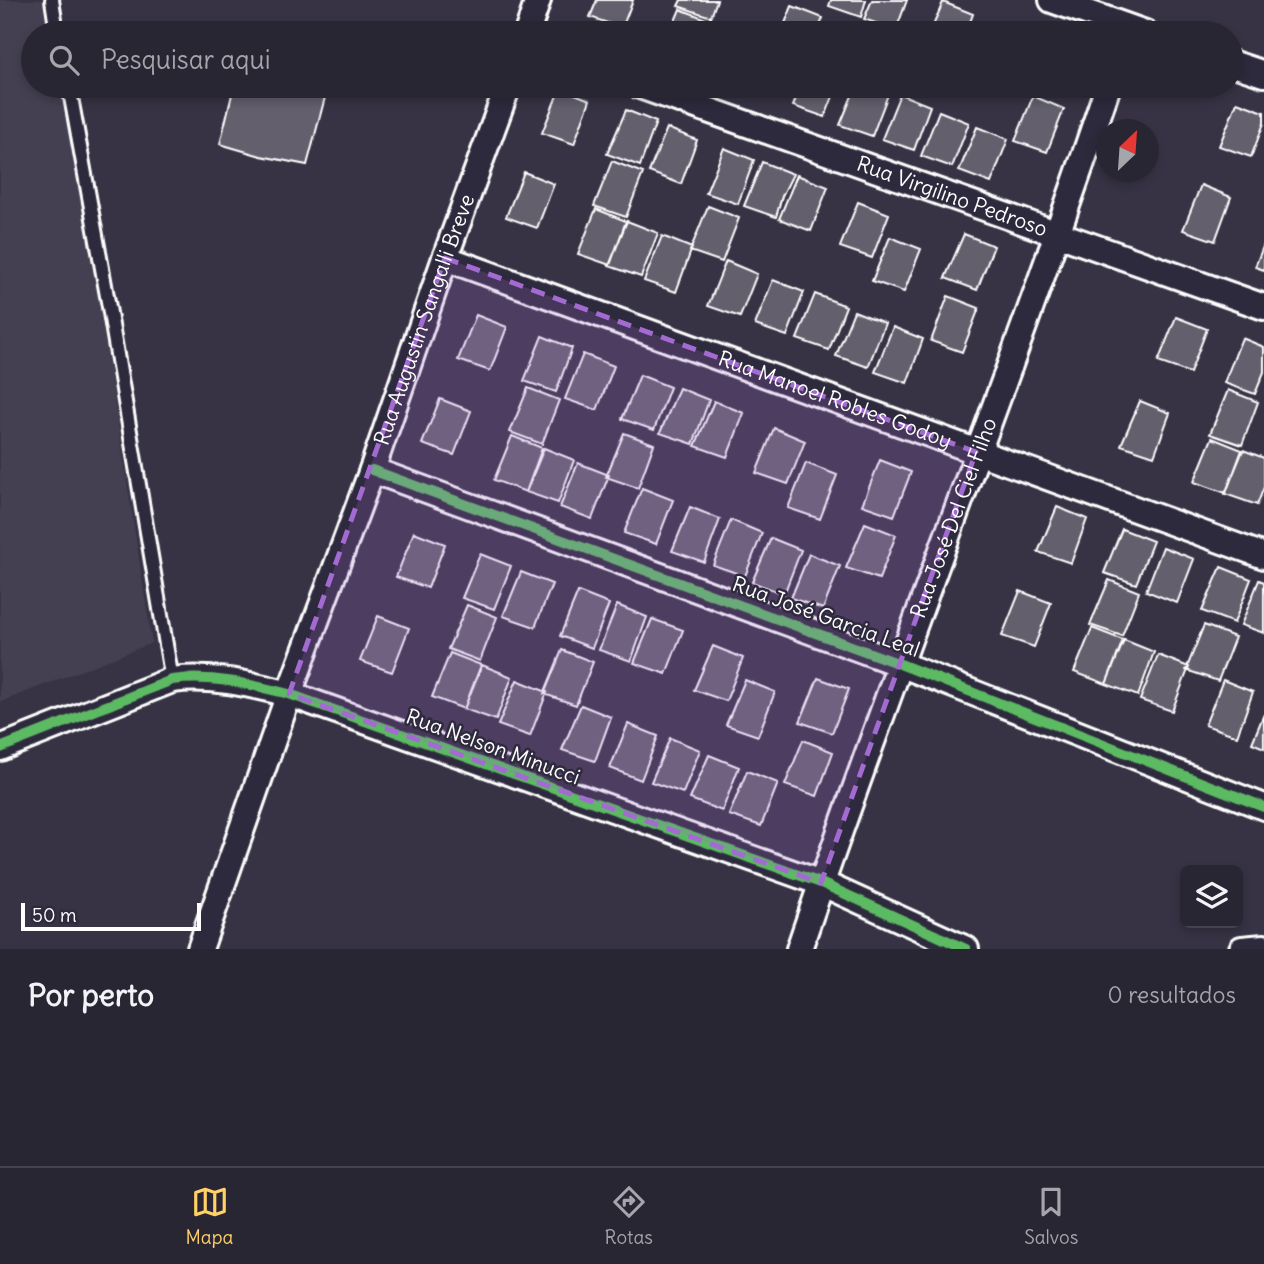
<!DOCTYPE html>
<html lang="pt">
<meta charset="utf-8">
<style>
:root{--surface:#292634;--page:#312e3c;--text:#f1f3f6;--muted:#a5a5ac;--line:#45434f;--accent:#ffd166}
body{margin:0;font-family:Delius,sans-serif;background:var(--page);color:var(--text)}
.controls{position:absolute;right:21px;bottom:21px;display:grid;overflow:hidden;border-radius:10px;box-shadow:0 4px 10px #0003}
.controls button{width:63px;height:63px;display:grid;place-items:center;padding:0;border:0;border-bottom:2px solid var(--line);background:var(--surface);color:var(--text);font:35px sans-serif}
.compass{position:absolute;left:1096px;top:119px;width:63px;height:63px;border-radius:50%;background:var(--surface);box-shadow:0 4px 10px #0003;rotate:25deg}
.scale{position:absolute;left:21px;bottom:18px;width:180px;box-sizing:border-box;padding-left:7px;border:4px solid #fff;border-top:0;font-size:19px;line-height:24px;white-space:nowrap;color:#fff;-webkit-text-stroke:5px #2f2a3d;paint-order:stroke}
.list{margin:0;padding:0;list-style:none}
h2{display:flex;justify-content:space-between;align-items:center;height:91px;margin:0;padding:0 28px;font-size:30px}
h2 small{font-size:23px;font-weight:400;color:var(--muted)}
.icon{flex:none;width:38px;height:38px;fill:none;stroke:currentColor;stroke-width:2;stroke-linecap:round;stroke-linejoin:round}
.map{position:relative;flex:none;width:1264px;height:949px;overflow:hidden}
.search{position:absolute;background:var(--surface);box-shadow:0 4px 10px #0003;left:21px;right:21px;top:21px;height:77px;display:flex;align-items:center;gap:18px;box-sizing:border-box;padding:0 24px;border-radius:38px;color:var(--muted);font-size:26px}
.sheet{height:217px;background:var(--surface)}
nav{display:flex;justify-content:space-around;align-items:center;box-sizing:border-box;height:98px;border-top:2px solid var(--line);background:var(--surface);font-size:19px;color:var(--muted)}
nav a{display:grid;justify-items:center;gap:4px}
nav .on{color:var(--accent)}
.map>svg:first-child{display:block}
</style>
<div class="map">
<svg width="1264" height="949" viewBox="0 0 1264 949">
<rect width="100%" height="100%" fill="#373345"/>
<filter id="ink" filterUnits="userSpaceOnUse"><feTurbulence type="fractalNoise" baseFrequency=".0143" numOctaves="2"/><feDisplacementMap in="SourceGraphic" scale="14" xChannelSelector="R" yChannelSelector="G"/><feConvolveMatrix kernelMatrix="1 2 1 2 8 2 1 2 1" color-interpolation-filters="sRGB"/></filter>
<g filter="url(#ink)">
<path fill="#444051" d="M0 0H43L50 33H33V86H61L80 179 152 643 0 702Z"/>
<path fill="#635f6d" stroke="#fff" stroke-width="2" d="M597 0H633L622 28 590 17Z
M681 0H717L711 17 678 6Z
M831 0H866L861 17 829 6Z
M872 0H907L896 30 864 19Z
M943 2 973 14 966 33H930Z
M792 6 823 18 817 33H781Z
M680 9 711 21 706 33H670Z
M712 21 742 33H707Z
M234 86H328L307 165 261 156 220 144Z
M801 86H837L825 117 793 106Z
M856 86H872L889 92 872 136 840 125Z
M560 88 590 100 574 144 542 133Z
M900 94 930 106 914 150 882 139Z
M1033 96 1064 109 1047 152 1015 141Z
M1237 102 1264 112V123L1251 157 1219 146Z
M626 110 656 122 640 166 607 154Z
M939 111 969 123 952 167 921 156Z
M977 127 1008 139 991 183 959 171Z
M667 128 697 140 681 184 649 172Z
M724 148 754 160 738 204 706 193Z
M612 161 643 173 626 217 594 206Z
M762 162 793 174 782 196 776 217 744 206Z
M524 172 554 184 537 228 506 217Z
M797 175 828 187 811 231 779 219Z
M1201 185 1231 197 1215 241 1183 230Z
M858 202 889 214 872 258 840 247Z
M708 206 739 218 722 262 690 251Z
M596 209 626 221 610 265 578 254Z
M627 221 658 233 641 277 609 266Z
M964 234 994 246 977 290 945 278Z
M662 236 692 248 676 292 644 281Z
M890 237 921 249 904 292 872 281Z
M1264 244V270L1255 267Z
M726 261 757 274 740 317 708 306Z
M773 280 804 292 787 336 755 325Z
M815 294 846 306 829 350 797 339Z
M948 296 979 308 962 352 931 341Z
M854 311 885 323 868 367 836 356Z
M476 315 507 327 490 371 458 360Z
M1176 317 1207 329 1190 373 1158 362Z
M893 327 923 339 907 383 875 372Z
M542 336 572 348 556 392 524 381Z
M1242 338 1264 347V372L1255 394 1224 383Z
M583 354 614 366 597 410 565 399Z
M640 375 670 387 654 430 622 419Z
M528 388 559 400 542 444 510 432Z
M679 388 709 400 693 444 660 433Z
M1228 390 1258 402 1242 445 1210 434Z
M440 399 471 411 454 455 422 444Z
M714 401 744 413 727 457 695 446Z
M1140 401 1170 413 1154 456 1121 445Z
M774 428 805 441 788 484 756 473Z
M624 433 654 444 638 488 606 477Z
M512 436 542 448 526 492 494 480Z
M1212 438 1242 450 1226 493 1194 482Z
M544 448 574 460 558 503 526 492Z
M1243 450 1264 458V487L1257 505 1225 494Z
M880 460 911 472 894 516 862 505Z
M578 463 609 475 592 519 560 507Z
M806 463 837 475 820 519 788 508Z
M642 488 673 500 656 544 624 533Z
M690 507 720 519 704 562 672 551Z
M1057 507 1087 519 1071 563 1038 552Z
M731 520 762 533 745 576 713 565Z
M865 523 896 535 879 579 846 568Z
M1122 529 1153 541 1136 584 1104 573Z
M414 532 445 544 428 588 396 577Z
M771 538 801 550 784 594 752 582Z
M1163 547 1194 559 1177 603 1146 591Z
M480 554 511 566 494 609 462 598Z
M809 554 840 566 823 609 791 598Z
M1221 567 1251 579 1234 623 1202 611Z
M521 572 552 584 535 627 503 616Z
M1109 580 1139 592 1122 636 1090 625Z
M1259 580 1264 582V633L1241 625Z
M1020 591 1051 603 1034 647 1002 636Z
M578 592 609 604 592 648 560 636Z
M467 605 497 617 480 661 448 649Z
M617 605 647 617 631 661 599 650Z
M378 616 409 628 392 672 360 661Z
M652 619 683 630 666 674 634 663Z
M1204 625 1235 637 1218 681 1186 670Z
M1092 628 1123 640 1106 684 1074 672Z
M1124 640 1154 652 1138 696 1106 684Z
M713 646 743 658 726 701 694 690Z
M562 650 593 662 576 705 544 694Z
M450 653 481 665 464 709 432 697Z
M1158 655 1189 667 1172 711 1140 700Z
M482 665 512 677 496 720 464 709Z
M818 678 849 689 832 733 800 722Z
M517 680 547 692 530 736 498 725Z
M745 680 775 692 758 736 726 725Z
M1223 680 1253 692 1237 736 1205 725Z
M581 705 611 717 595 761 562 750Z
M1264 714V748L1252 743Z
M628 724 658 736 641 780 610 768Z
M670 738 700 750 683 793 651 782Z
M803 740 833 752 817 796 785 785Z
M709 755 739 767 722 811 690 799Z
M747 771 778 783 761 826 729 815Z"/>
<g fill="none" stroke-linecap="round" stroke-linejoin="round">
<defs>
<path id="lane" d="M52 0 57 33
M69 86 109 307 172 680"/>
<g id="street">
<path d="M1052 0 1145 33"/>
<path d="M527 33 538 0"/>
<path d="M1231 63 1264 74"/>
<path id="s1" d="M640 86 1264 307"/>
<path id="s2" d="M445 258 1264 556"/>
<path d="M372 470 900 664 1264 807"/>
<path d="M0 748 172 680C213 675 249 684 289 694L821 883 966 949"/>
<path id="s3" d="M200 949 289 694 372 470 445 258 508 86"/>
<path id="s4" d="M799 949C897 660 1011 376 1108 86"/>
<path d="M1242 949 1264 947"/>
</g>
</defs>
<use href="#lane" stroke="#fff" stroke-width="18"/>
<use href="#street" stroke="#fff" stroke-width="30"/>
<use href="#lane" stroke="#2f2a3d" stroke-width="12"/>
<use href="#street" stroke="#2f2a3d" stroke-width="24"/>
<defs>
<path id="cycleway" d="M372 470 900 664 1264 807
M0 748 172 680C213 675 249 684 289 694L821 883 966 949"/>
</defs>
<use href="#cycleway" stroke="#2f2a3d" stroke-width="15"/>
<use href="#cycleway" stroke="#5cba63" stroke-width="10"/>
</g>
</g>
<path fill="#a36bd2" fill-opacity="0.2" stroke="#a36bd2" stroke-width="5" stroke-dasharray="14 9" stroke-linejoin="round" d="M445 258 976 452 821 883 289 694Z"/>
<g text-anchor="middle" stroke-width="5" stroke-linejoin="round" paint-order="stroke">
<g font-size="21" fill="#fff" stroke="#2f2a3d">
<text dy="7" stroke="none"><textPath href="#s1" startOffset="331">Rua Virgilino Pedroso</textPath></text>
<text dy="7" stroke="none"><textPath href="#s3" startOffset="668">Rua Augustin Sangalli Breve</textPath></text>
<text dy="7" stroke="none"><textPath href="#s2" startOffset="415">Rua Manoel Robles Godoy</textPath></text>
<text dy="7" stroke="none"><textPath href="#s4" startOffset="458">Rua José Del Ciel Filho</textPath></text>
<text transform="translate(826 617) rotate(20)" y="7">Rua José Garcia Leal</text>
<text transform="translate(493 747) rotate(20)" y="7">Rua Nelson Minucci</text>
</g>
</g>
</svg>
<div class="controls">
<button><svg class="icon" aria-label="layers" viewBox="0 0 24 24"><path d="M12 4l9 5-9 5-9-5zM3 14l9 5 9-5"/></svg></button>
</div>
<svg class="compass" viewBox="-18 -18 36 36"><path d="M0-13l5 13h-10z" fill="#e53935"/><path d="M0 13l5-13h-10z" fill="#a5a5ac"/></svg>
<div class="scale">50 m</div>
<div class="search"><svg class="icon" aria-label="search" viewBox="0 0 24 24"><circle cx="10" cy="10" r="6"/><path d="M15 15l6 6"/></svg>Pesquisar aqui</div>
</div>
<section class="sheet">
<h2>Por perto<small>0 resultados</small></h2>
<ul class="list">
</ul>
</section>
<nav>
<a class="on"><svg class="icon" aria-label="map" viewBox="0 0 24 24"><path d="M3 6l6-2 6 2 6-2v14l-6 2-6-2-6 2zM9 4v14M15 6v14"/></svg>Mapa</a>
<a><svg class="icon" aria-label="directions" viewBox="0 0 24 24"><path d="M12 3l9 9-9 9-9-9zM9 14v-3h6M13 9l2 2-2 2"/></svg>Rotas</a>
<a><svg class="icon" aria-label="saved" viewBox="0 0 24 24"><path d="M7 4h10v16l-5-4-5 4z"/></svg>Salvos</a>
</nav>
